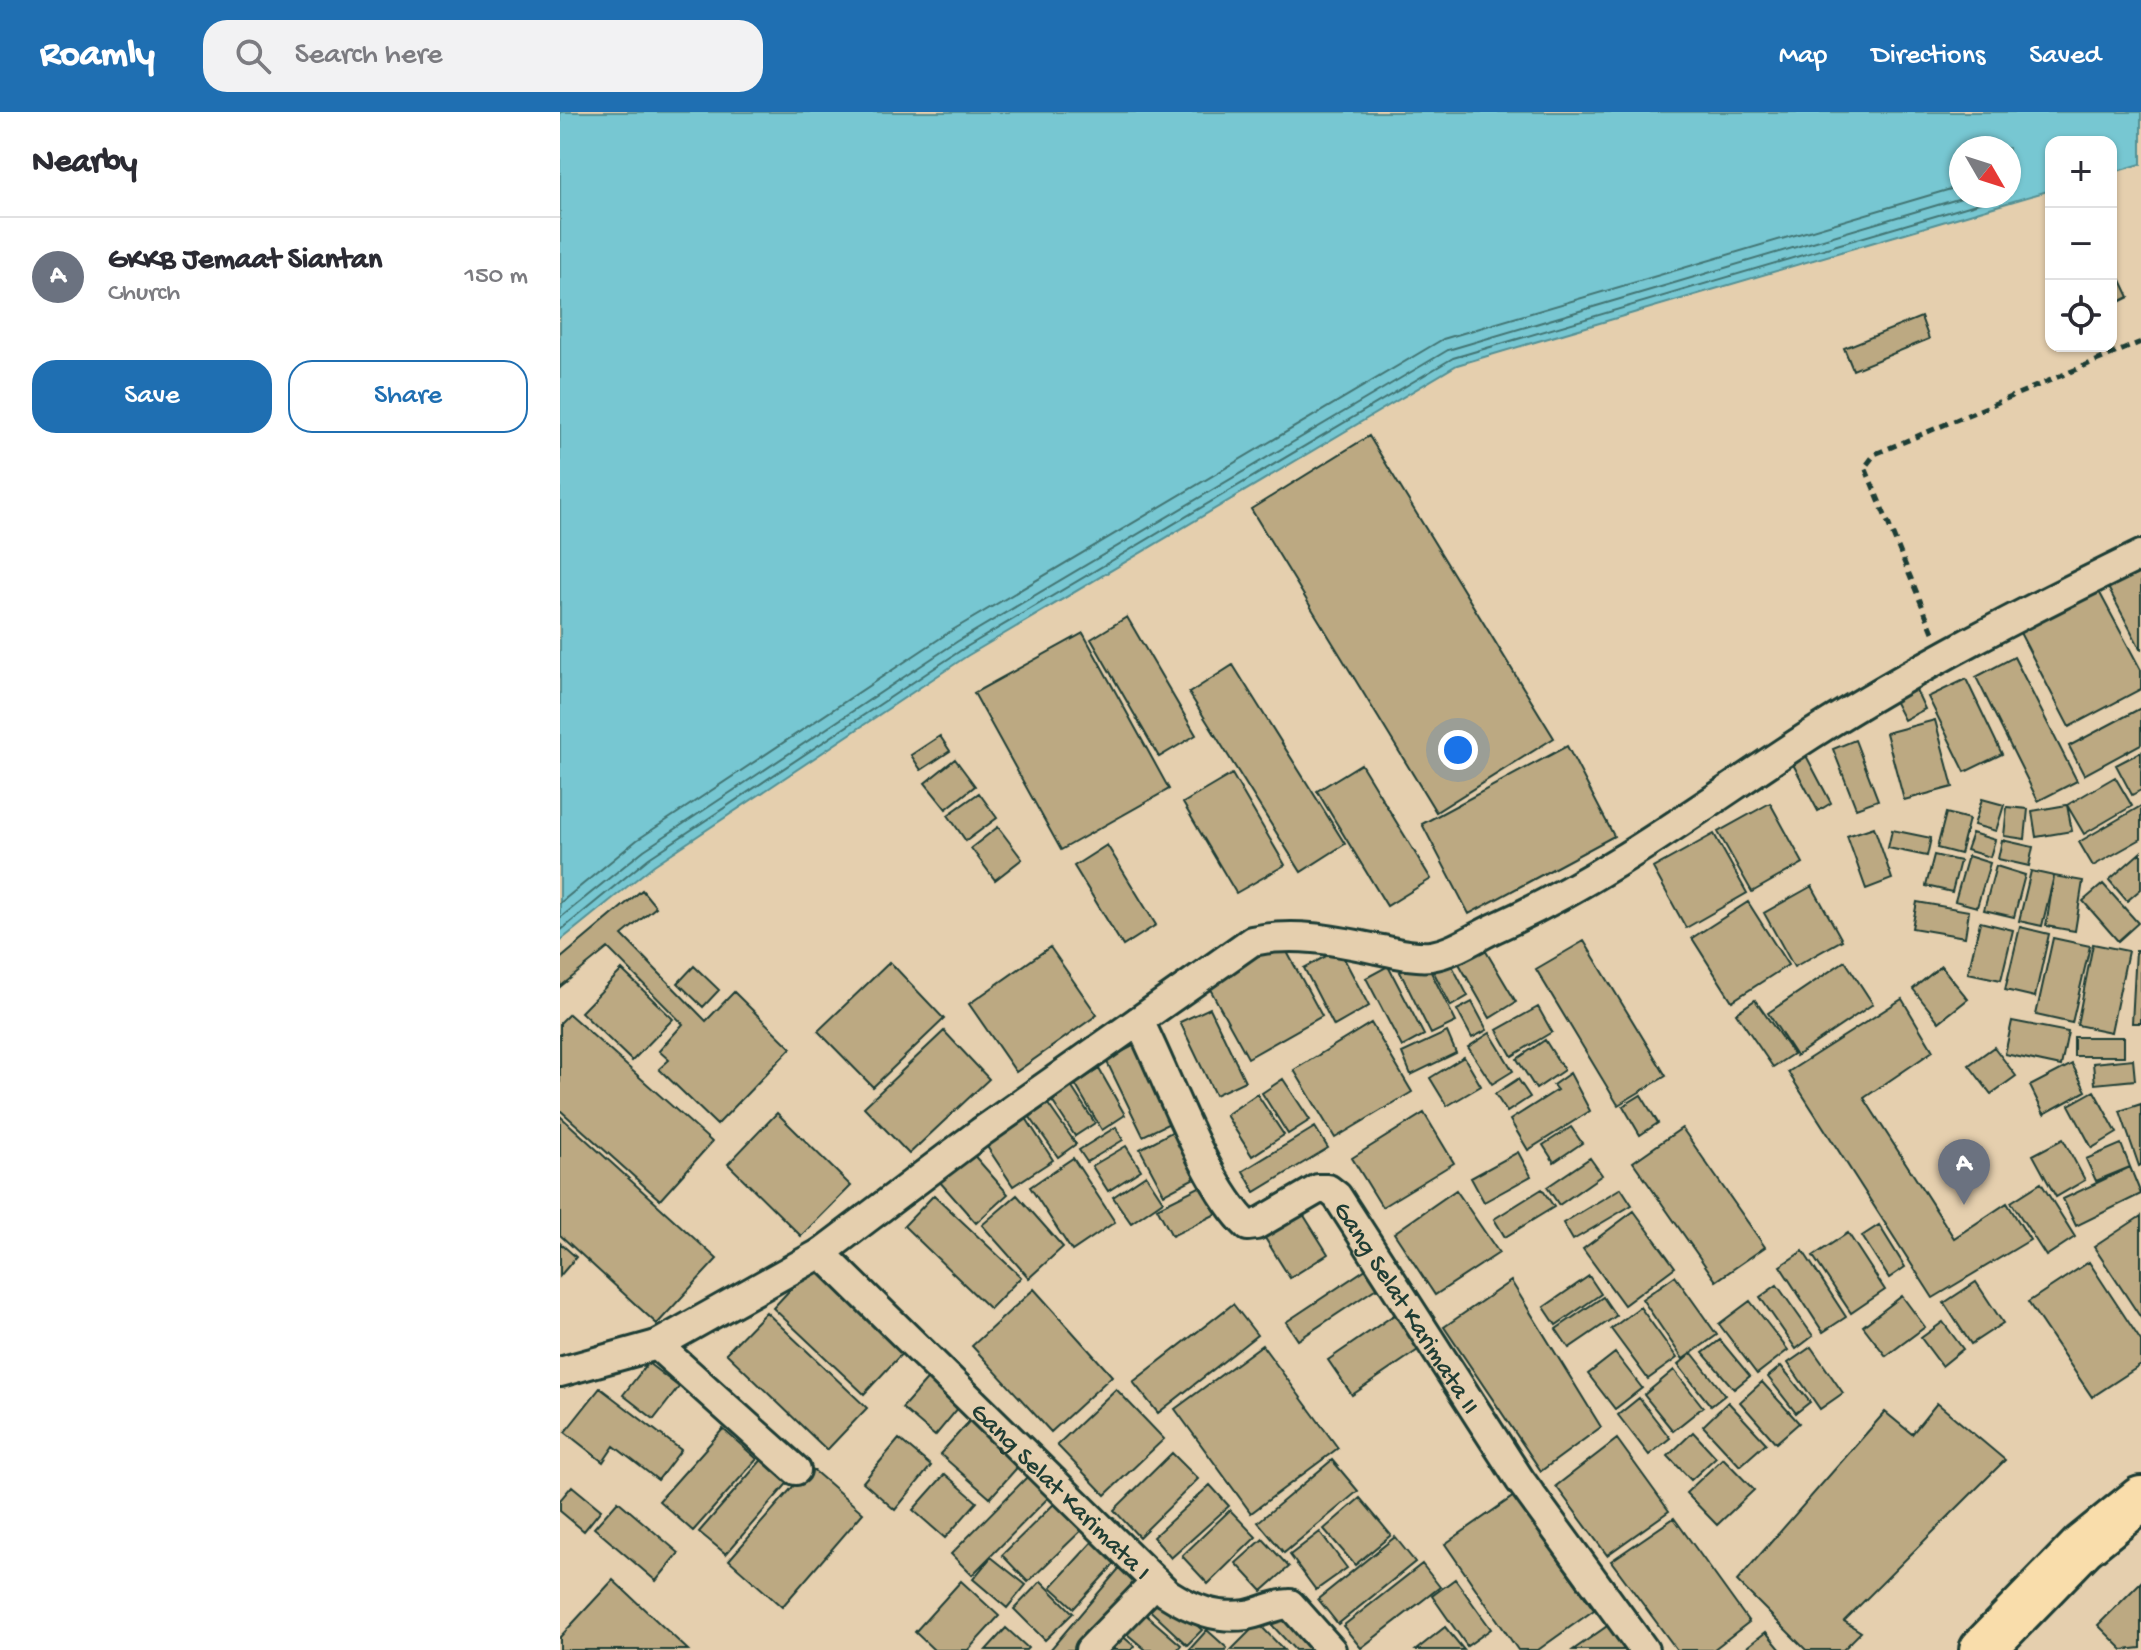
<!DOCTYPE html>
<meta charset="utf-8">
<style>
:root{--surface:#fff;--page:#f2f2f3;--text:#2b2b33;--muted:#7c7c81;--line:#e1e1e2;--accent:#1f6fb2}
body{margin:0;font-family:"Gochi Hand",sans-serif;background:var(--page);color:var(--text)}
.controls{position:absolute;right:24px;top:24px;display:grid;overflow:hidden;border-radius:16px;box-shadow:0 2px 6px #0004}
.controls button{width:72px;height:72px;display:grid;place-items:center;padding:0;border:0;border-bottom:2px solid var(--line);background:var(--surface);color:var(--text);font:40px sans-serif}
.compass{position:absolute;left:1389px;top:24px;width:72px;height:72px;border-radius:50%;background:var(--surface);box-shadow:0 2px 6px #0004;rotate:129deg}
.you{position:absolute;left:898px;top:638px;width:28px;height:28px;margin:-20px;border:6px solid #fff;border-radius:50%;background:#1a73e8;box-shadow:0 0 0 12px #1a73e833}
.badge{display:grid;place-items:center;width:52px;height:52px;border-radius:50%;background:var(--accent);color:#fff;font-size:26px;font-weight:700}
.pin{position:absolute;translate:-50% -66px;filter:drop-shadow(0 2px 4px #0008)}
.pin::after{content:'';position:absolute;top:42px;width:28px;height:24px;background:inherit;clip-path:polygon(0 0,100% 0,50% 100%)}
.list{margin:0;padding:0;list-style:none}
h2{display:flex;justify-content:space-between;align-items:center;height:104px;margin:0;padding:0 32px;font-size:34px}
h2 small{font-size:26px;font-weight:400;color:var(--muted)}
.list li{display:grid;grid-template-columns:52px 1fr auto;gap:24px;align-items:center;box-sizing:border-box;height:120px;padding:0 32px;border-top:2px solid var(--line)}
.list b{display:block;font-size:30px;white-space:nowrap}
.list p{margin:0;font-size:26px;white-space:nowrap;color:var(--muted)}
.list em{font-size:26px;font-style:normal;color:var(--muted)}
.actions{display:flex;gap:16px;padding:24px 32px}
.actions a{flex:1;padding:18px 0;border:2px solid var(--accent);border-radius:24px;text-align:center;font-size:28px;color:var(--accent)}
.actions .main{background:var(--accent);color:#fff}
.icon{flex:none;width:44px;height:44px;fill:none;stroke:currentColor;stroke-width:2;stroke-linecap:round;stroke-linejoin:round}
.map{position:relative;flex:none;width:1581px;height:1538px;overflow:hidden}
header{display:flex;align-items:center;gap:48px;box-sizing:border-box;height:112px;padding:0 40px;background:var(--accent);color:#fff}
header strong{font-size:38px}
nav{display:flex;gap:44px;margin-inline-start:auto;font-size:28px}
.search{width:560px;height:72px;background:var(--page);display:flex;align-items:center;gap:20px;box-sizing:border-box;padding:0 28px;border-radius:24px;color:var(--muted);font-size:30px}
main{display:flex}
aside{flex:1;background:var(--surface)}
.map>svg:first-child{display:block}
</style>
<header>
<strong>Roamly</strong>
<div class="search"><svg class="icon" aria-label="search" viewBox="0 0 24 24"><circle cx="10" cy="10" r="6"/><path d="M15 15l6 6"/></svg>Search here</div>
<nav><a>Map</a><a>Directions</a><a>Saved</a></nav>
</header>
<main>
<aside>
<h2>Nearby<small></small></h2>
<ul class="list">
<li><span class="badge" style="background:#6b7280">A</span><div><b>GKKB Jemaat Siantan</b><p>Church</p></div><em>150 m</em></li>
</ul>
<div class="actions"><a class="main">Save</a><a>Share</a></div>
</aside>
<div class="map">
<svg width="1581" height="1538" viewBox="0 0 1581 1538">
<rect width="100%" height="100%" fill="#e5cfae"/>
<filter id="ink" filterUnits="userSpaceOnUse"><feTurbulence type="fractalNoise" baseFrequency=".0125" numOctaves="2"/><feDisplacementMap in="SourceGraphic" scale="16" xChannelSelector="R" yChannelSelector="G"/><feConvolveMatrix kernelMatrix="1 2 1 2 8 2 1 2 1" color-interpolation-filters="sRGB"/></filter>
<g filter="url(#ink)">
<path fill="#77c7d2" stroke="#549093" stroke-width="2" fill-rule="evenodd" d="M0 0H1581V52L1551 61V30H1491V78L897 253 407 544 94 753 0 829ZM1401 36H1449V84H1401Z"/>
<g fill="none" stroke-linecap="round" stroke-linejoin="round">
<path stroke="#427473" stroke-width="2" d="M0 791 77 728 391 519 883 227 1401 74
M0 806 84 738 398 529 888 238 1408 84
M0 819 89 746 403 537 893 246 1443 84"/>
</g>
<path fill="#bca982" stroke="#1f3d34" stroke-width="2" d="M1560 166 1569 185 1551 194V170Z
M1361 205 1369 227 1293 258 1284 236Z
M809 324 994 626 876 700 691 397Z
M1581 446V538L1543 466Z
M1535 472 1581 558V577L1509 615 1456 513Z
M567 505 636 623 599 645 531 527Z
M523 521 609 677 501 738 414 581Z
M1454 545 1517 669 1478 689 1416 565Z
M673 553 785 732 741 760 629 581Z
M1351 567 1365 597 1344 608 1329 579Z
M1406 567 1442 642 1405 660 1368 585Z
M1581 596V632L1524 663 1509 634Z
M1375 608 1393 675 1344 688 1326 621Z
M380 624 390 639 361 658 351 643Z
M1295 628 1318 688 1296 696 1273 637Z
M1007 634 1054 724 909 802 862 712Z
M1241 634 1271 691 1258 699 1227 641Z
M1581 640V678L1572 683 1556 653Z
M395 647 415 674 386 697 365 671Z
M801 652 871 767 827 794 757 679Z
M672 662 725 753 676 781 623 691Z
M1555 665 1572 694 1524 722 1507 693Z
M419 681 437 706 406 729 388 703Z
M1422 687 1444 693 1436 719 1414 713Z
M1210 691 1243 751 1192 780 1158 720Z
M1507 693 1512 719 1476 725 1472 699Z
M1581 694V727L1533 754 1519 730Z
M1447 695 1468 697 1465 727 1444 724Z
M1386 701 1409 707 1400 742 1377 736Z
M438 715 462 747 435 768 411 736Z
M1314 715 1332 767 1306 777 1287 724Z
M1332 718 1371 726 1367 744 1328 736Z
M1412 721 1435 728 1430 745 1406 738Z
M1154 722 1187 781 1126 816 1093 756Z
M1442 728 1473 735 1469 754 1438 747Z
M547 733 596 813 563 834 514 754Z
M1581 740V777L1567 789 1549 768Z
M1374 743 1400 749 1392 780 1366 774Z
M1408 744 1430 751 1417 795 1395 789Z
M1436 754 1465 763 1454 805 1424 798Z
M1471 759 1494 764 1482 814 1459 809Z
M1494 764 1523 769 1515 819 1486 814Z
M1543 772 1578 811 1558 829 1523 789Z
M1252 774 1282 828 1234 855 1204 801Z
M82 778 96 795 62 823 146 909 174 880 231 936 157 1013 99 957 109 948 99 939 123 912 48 836 0 875V847Z
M1188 790 1228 853 1172 889 1132 826Z
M1357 790 1409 799 1405 825 1352 816Z
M1420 810 1453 818 1441 868 1408 861Z
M1460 815 1489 822 1475 885 1445 878Z
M918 826 956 890 930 906 893 841Z
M1493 826 1530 834 1512 911 1476 903Z
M720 827 762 904 688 946 645 868Z
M1024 829 1106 964 1058 993 976 857Z
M1533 832 1568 839 1551 920 1517 913Z
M490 835 537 903 456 960 409 892Z
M779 837 809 894 774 914 744 856Z
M1576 838H1581V911H1572Z
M886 842 908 884 891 894 869 851Z
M865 848 896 910 871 922 840 860Z
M1285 849 1313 892 1236 944 1208 901Z
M330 850 384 907 313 975 258 919Z
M134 854 159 878 143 895 118 871Z
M828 854 864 923 842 935 806 866Z
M1381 854 1408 887 1379 910 1353 877Z
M62 858 113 907 72 949 21 900Z
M1342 887 1373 939 1304 986 1394 1126 1447 1091 1470 1128 1373 1186 1228 960Z
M1195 888 1233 942 1213 955 1176 901Z
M912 890 927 918 912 926 897 898Z
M978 895 992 920 952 944 937 918Z
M650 896 685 969 655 983 620 910Z
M9 902 152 1030 100 1088 0 998V911Z
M1452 909 1508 920 1501 954 1445 942Z
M811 911 852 980 775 1026 734 958Z
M384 919 429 967 349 1042 304 995Z
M887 920 896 941 851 963 842 941Z
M930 921 953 959 932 972 908 935Z
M1514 925H1564V944H1514Z
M985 928 1004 958 976 977 957 947Z
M575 933 612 1010 583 1024 546 948Z
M1434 935 1456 964 1431 982 1409 953Z
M904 945 921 974 887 994 870 966Z
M1573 947 1575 968 1535 972 1533 951Z
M1512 952 1526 979 1484 1002 1470 974Z
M539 957 565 1003 542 1018 515 972Z
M1010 961 1030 999 968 1038 950 1008 997 978 993 973Z
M505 965 535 1011 515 1024 485 978Z
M723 967 750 1008 728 1022 702 981Z
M958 967 970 985 947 1000 935 982Z
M1534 979 1557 1021 1532 1036 1509 993Z
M697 982 724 1023 692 1044 666 1003Z
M1081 983 1098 1011 1080 1023 1063 994Z
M483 985 516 1032 498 1045 465 998Z
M1581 992V1053L1579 1054 1560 999Z
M217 1001 291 1074 241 1124 168 1052Z
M864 1001 894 1051 822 1095 792 1046Z
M464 1003 493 1048 453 1074 424 1030Z
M0 1004 157 1147 97 1212 0 1123Z
M556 1015 563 1028 527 1050 519 1038Z
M755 1015 768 1036 695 1080 683 1059Z
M1011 1015 1022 1031 994 1050 983 1033Z
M619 1016 644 1061 604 1082 580 1037Z
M1122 1016 1205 1135 1156 1169 1073 1050Z
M1503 1027 1525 1068 1496 1085 1473 1043Z
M1561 1032 1570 1055 1536 1069 1526 1047Z
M566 1034 581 1058 548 1079 532 1054Z
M411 1040 448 1082 416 1111 379 1069Z
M958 1040 971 1064 924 1090 911 1066Z
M513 1046 555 1110 512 1139 470 1075Z
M1030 1046 1042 1063 999 1093 987 1075Z
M1570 1055 1581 1082 1516 1114 1503 1087Z
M586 1063 603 1089 571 1111 553 1085Z
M1481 1071 1515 1125 1486 1144 1451 1090Z
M643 1073 658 1101 612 1124 597 1096Z
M1061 1076 1072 1093 1013 1128 1003 1111Z
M982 1077 994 1095 945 1125 934 1107Z
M896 1078 939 1141 875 1183 834 1121Z
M374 1083 461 1165 430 1197 344 1114Z
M457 1083 503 1135 469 1166 422 1113Z
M1074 1099 1115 1155 1064 1193 1023 1137Z
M743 1102 768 1142 730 1166 705 1126Z
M1581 1104V1206L1534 1135Z
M1319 1113 1345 1155 1329 1166 1302 1124Z
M1288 1121 1325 1178 1291 1201 1253 1144Z
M0 1131 16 1145 0 1164Z
M1243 1139 1286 1205 1263 1220 1220 1154Z
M256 1150 347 1236 304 1282 213 1196Z
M1529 1150 1581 1229V1253L1532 1285 1468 1190Z
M809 1155 821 1173 738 1228 726 1210Z
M1029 1164 1041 1182 996 1213 984 1195Z
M1115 1164 1157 1223 1123 1247 1082 1187Z
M951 1169 1041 1315 981 1359 884 1215Z
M1416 1170 1443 1211 1411 1232 1384 1191Z
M1217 1173 1253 1224 1236 1237 1200 1185Z
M474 1177 552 1264 491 1320 412 1234Z
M1342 1184 1365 1215 1326 1244 1303 1214Z
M1043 1185 1056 1204 1009 1236 996 1217Z
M1190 1189 1228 1238 1197 1262 1159 1212Z
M673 1192 697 1223 598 1301 573 1270Z
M1080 1195 1117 1246 1088 1267 1051 1217Z
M206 1200 307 1296 267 1338 166 1241Z
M837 1201 861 1236 792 1283 768 1248Z
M1383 1210 1403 1237 1382 1254 1361 1226Z
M1160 1228 1190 1264 1174 1277 1143 1241Z
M702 1233 778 1336 691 1401 615 1297Z
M1251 1235 1283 1281 1260 1297 1228 1251Z
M1055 1241 1082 1276 1055 1297 1028 1262Z
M1132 1241 1165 1283 1151 1294 1118 1253Z
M88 1251 119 1275 94 1307 63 1283Z
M1221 1254 1250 1290 1236 1301 1208 1265Z
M1114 1258 1143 1295 1113 1319 1084 1283Z
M372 1262 404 1289 375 1324 342 1296Z
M1202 1270 1239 1311 1216 1331 1180 1290Z
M40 1276 121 1338 98 1368 54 1334 43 1350 5 1320Z
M556 1277 604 1327 545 1383 497 1333Z
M1079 1286 1110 1326 1089 1343 1058 1303Z
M1168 1290 1206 1331 1180 1354 1143 1314Z
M1377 1291 1445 1348 1284 1509 1301 1520 1283 1538H1246L1177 1469 1325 1300 1352 1322Z
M414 1304 463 1349 430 1386 380 1342Z
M163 1317 197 1347 133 1419 99 1389Z
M1133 1320 1156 1345 1131 1368 1108 1344Z
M339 1327 371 1354 335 1398 303 1370Z
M1057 1327 1109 1399 1047 1443 996 1374Z
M612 1341 638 1367 579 1425 554 1398Z
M205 1344 231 1367 166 1442 139 1420Z
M1163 1346 1194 1378 1157 1413 1126 1381Z
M772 1348 798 1379 724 1441 698 1410Z
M250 1355 303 1401 222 1495 169 1448Z
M472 1360 493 1381 412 1463 391 1442Z
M385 1362 417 1390 385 1426 353 1398Z
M650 1373 669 1394 611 1446 593 1425Z
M12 1374 41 1398 24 1419 0 1399V1388Z
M954 1384 1034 1498 978 1538H958L885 1432Z
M500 1386 527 1413 468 1470 442 1443Z
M800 1386 831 1423 795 1453 764 1417Z
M58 1389 119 1441 96 1469 34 1416Z
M670 1398 696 1425 648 1472 622 1444Z
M1114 1406 1189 1510 1153 1538H1117L1051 1449Z
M760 1420 787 1456 756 1478 730 1443Z
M835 1425 855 1450 778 1512 758 1487Z
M536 1426 559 1447 514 1496 491 1475Z
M703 1427 729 1455 702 1479 676 1451Z
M431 1445 466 1473 447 1496 413 1467Z
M862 1452 880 1475 801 1536 783 1514Z
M562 1453 577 1466 516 1538H490Z
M895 1467 931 1517 907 1534 872 1484Z
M53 1468 128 1538H0V1525Z
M401 1469 439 1504 408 1538H374L355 1520Z
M481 1469 513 1501 485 1528 454 1497Z
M1581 1470V1536L1563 1538 1538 1513Z
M594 1474 642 1518 627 1533 580 1489Z
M725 1499 761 1538H735L711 1512Z
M584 1501 621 1533 617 1538H586L567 1522Z
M1053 1510 1073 1538H1013Z
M698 1511 724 1538H671Z
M885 1515 904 1538H856Z
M446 1516 468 1536 466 1538H426Z
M553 1516 574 1534 571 1538H534Z
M647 1518 667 1536 666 1538H629Z
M1206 1520 1221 1538H1183Z"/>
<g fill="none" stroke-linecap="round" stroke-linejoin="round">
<defs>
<g id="street">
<path id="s1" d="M579 909C607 964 646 1075 688 1114L696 1113 758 1077H768L777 1084 960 1368 1084 1538"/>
<path id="s2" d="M261 1141 607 1481C632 1497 656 1507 686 1503 701 1501 715 1492 730 1492L771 1538"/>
<path d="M97 1233 236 1358"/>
<path d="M0 1260 97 1233 261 1141 421 1020 692 829C735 820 773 828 817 837 834 840 853 846 871 844 893 841 917 824 937 815 1050 764 1148 689 1252 622 1357 555 1468 498 1581 443"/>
<path d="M530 1538 596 1470"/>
</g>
<path id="highway" d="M1422 1538 1523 1434 1581 1387"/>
</defs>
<use href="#street" stroke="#1f3d34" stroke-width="34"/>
<use href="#highway" stroke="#1f3d34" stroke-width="50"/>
<path stroke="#1f3d34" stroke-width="5" stroke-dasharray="8 6" stroke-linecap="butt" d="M1373 520 1305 355 1315 342 1581 230"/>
<use href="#street" stroke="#e5cfae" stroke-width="28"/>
<use href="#highway" stroke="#f9ddab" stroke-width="44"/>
</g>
</g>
<g text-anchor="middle" stroke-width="7" stroke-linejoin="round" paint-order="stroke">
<g font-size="26" fill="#1f3d34" stroke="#e5cfae">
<text dy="9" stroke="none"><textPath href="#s1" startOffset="466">Gang Selat Karimata II</textPath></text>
<text dy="9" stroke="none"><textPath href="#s2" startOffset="338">Gang Selat Karimata I</textPath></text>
</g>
</g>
</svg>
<div class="controls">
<button>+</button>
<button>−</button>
<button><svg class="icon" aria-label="locate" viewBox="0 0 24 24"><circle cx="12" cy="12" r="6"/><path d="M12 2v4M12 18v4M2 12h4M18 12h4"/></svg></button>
</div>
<svg class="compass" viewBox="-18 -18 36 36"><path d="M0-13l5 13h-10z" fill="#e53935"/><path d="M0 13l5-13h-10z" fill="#7c7c81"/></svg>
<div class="you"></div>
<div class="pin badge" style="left:1404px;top:1093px;background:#6b7280">A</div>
</div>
</main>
